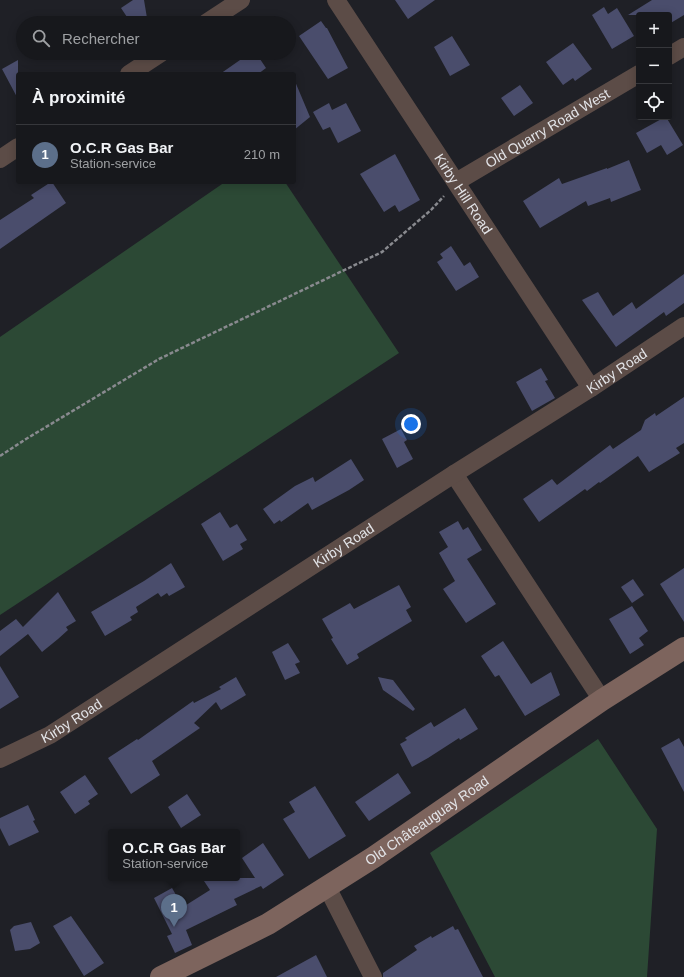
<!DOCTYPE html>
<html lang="fr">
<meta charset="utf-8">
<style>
:root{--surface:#17181c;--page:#202125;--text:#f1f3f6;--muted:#9ea0a3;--line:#36373b;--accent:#c1be40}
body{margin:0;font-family:Arial,sans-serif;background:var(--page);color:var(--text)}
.controls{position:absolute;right:12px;top:12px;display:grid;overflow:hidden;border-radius:4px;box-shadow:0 2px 10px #0003}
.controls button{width:36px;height:36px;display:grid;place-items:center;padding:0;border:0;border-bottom:1px solid var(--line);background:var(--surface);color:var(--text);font:20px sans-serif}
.you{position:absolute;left:411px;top:424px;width:14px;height:14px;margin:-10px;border:3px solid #fff;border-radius:50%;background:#1a73e8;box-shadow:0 0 0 6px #1a73e833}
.badge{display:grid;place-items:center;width:26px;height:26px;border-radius:50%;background:var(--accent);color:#fff;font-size:13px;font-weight:700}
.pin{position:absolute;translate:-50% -33px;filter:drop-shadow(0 1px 2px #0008)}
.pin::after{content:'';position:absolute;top:21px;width:14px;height:12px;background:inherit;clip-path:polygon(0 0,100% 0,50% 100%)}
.popup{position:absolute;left:108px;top:829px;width:132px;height:52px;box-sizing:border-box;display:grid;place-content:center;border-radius:4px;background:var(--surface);filter:drop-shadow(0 1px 3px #0005);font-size:13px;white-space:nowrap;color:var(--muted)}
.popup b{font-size:15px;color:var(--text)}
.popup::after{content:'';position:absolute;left:50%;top:100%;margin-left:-8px;border:8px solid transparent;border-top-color:var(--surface)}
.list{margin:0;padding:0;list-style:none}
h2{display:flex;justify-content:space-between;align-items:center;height:52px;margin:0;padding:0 16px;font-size:17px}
h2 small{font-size:13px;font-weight:400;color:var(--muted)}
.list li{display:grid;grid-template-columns:26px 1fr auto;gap:12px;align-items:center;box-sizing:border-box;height:60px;padding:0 16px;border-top:1px solid var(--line)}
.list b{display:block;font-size:15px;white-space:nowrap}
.list p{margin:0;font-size:13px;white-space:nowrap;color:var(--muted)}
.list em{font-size:13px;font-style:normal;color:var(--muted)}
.icon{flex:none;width:22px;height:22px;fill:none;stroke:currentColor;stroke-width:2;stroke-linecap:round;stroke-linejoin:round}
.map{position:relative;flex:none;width:684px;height:977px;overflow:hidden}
.search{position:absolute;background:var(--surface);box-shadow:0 2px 10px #0003;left:16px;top:16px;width:280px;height:44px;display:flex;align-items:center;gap:10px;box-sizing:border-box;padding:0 14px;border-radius:22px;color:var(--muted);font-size:15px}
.panel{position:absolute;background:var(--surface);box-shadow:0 2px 10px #0003;left:16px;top:72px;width:280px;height:112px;border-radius:4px}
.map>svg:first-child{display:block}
</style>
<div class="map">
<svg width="684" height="977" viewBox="0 0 684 977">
<rect width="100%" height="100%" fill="#1f2026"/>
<path fill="#2c4935" d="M225 182H285L399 353 0 615V337Z
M598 739 657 829 647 977H495L430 853Z"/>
<path fill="#4a4d6c" d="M133 0H144L147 18 139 23H131L121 8Z
M395 0H435L408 19Z
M652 0H684V15L669 24V15H628Z
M604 7 608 14 617 8 634 36 612 49 592 15Z
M321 21 326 28H327L348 68 328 79 299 36Z
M452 36 470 65 450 76 434 47Z
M573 43 592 69 575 81 573 78 563 85 546 62Z
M250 53H256L266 68 258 74H220Z
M18 60V99L2 69Z
M294 79 310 117 294 130Z
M520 85 533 103 514 116 501 98Z
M329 103 332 110 346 103 361 131 338 143 330 127 323 130 313 112Z
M665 117H666L683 145 667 155 661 145 647 153 636 133Z
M395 154 420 200 399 212 395 205 384 212 360 174Z
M629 160 641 190 611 202 610 198 588 206 586 201 540 228 523 201 559 178 562 184 607 168V169Z
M51 182H52L66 203 0 249V220L34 198 31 195Z
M451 246 464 266 470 262 479 277 456 291 437 262 443 258 440 254Z
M684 274V303L666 316 664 312 616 347 582 300 598 292 613 316 632 302 636 309Z
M541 368 548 380 545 381 555 398 532 411 516 382Z
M684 397V443L676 448 680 453 649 472 638 456 600 483 599 482 587 491 585 489 539 522 523 499 552 479 557 485 610 445 613 449 641 430 645 420 655 413 656 416Z
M401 429 407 440 404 442 413 459 397 468 382 439Z
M351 459 364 480 349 490 312 510 308 503 281 522 280 520 274 524 263 509 295 486 313 477 315 482Z
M220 512 230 528 237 524 247 540 240 544 243 549 223 561 201 524Z
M458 521 463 530 468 527 482 550 467 559 496 604 466 623 443 589 455 581 439 553 448 547 439 532Z
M171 563 185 587 169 596 167 593 161 597 158 593 136 607 138 612 130 617 132 620 105 636 91 612 144 581Z
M684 568V622L660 584Z
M633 579 644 595 632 603 621 587Z
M399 585 411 607 406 610 412 621 357 654 359 658 347 665 331 639 333 638 322 619 350 603 354 609Z
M58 592 76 621 66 627 68 630 58 639 42 652 28 634 0 656V631L16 619 23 627Z
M632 606 648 631 639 638 644 645 630 654 609 619Z
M503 641 531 684 551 672 560 695 525 716 499 675 495 677 481 656Z
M288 643 300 662 295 664 300 673 285 680 272 652Z
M0 666 19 697 0 709Z
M236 677 246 695 221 710 216 702 194 723 200 728 152 761 160 775 131 794 108 758 137 739 138 740 193 701 194 703 221 689 219 687Z
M378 677 393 680 415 709 413 711 383 690Z
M465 708 478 729 460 740 459 738 428 758 412 767 400 744 407 740 405 738 431 722 434 727Z
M679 738 684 747V792L661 748Z
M398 773 411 793 369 821 355 802Z
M85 775 98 794 88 801 90 804 75 814 60 792Z
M315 786 346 836 309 859 283 819 295 812 289 802Z
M187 794 201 815 181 828 168 807Z
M28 805 35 820 33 821 39 832 9 846 0 828V818Z
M263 843 284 875 263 889 261 886 234 899 237 905 186 930 192 945 175 953 167 936 172 934 154 898 172 888 183 907 210 890 202 878H255L242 858Z
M71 916 104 963 84 976 53 926Z
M31 922 40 943 30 949 15 951 10 930 14 926Z
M453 926 455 930 458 929 483 977H383V973L417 950 414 946 431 936 432 938Z
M316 955 327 977H276Z"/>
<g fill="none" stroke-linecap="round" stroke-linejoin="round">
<path stroke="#898a8f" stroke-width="2.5" stroke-dasharray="4 2" stroke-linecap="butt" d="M0 456 26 439 159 359 382 252 431 210 444 196"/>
<g stroke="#5c4c47" stroke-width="18">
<path id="s1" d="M336 0 591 388"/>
<path d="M206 23 241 0"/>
<path d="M669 56 684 47"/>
<path d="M129 74 161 53"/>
<path d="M0 159 18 147"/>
<path id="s2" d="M456 182 639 74"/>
<path d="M454 474 602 700"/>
<path id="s3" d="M0 759 50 735 454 474 591 388 684 326"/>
<path d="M327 887 373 977"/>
</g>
<path stroke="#7d645d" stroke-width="22" id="s4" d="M161 977 268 924 374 857 602 700 684 648"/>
</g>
<g text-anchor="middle" stroke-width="3" stroke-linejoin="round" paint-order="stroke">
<g font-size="14" fill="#e3e4e8" stroke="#16171c">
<text dy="5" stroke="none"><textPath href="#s2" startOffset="106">Old Quarry Road West</textPath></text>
<text dy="5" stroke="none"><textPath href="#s1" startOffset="232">Kirby Hill Road</textPath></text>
<text dy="5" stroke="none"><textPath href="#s3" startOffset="729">Kirby Road</textPath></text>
<text dy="5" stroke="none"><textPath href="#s3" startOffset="405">Kirby Road</textPath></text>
<text dy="5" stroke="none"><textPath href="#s3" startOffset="81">Kirby Road</textPath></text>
<text dy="5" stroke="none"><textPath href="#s4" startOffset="309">Old Châteauguay Road</textPath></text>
</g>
</g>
</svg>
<div class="controls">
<button>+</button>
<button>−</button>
<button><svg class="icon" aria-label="locate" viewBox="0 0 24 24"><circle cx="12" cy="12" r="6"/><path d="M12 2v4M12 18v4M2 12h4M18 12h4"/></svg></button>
</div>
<div class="you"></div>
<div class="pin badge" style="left:174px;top:927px;background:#5c6f8a">1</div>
<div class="popup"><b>O.C.R Gas Bar</b>Station-service</div>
<div class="search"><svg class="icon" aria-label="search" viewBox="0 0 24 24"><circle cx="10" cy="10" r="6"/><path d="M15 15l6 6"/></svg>Rechercher</div>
<section class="panel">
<h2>À proximité<small></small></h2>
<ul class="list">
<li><span class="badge" style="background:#5c6f8a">1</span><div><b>O.C.R Gas Bar</b><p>Station-service</p></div><em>210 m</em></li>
</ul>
</section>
</div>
